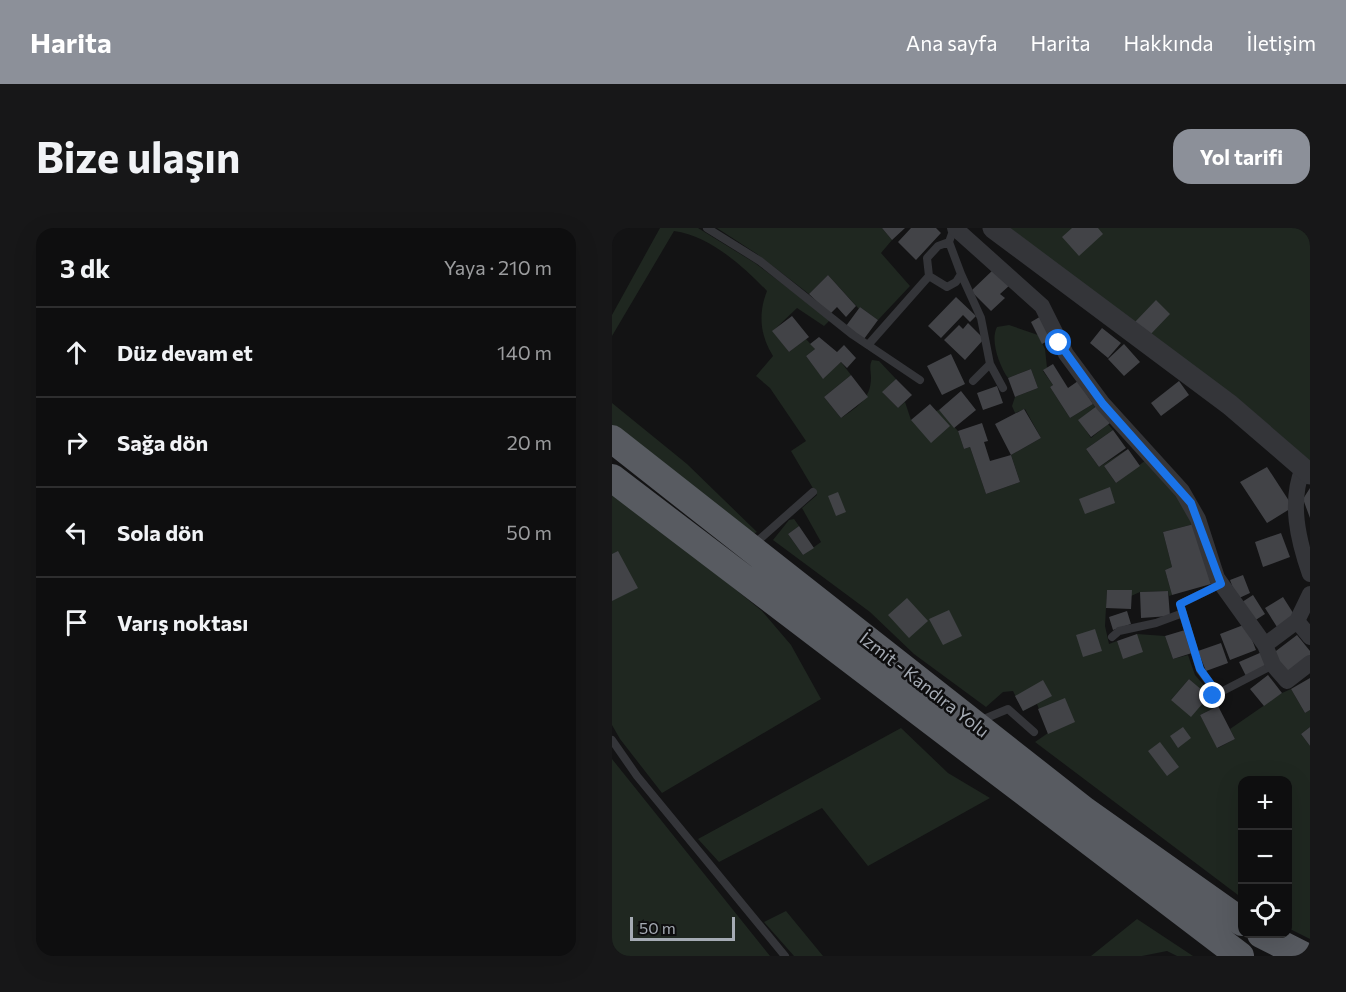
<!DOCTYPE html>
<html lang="tr">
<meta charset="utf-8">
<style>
:root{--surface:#0e0e0f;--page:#171718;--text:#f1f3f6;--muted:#9b9c9e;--line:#2e2e2f;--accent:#8c9099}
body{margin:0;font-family:Commissioner,sans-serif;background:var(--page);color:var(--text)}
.controls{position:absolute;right:18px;bottom:18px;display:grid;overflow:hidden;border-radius:12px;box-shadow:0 6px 24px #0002}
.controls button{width:54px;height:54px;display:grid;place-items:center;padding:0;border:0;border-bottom:2px solid var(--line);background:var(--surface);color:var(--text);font:30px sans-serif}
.scale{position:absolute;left:18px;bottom:15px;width:105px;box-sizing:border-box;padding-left:6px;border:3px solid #a5abb4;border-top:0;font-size:16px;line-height:21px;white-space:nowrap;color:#a5abb4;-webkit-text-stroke:4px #0e0e0f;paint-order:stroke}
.stop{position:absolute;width:18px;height:18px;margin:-14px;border:4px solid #1a73e8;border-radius:50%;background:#fff}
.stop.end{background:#1a73e8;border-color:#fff;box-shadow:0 2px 6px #0008}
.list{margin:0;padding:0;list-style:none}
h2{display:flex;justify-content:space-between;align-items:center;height:78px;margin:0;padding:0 24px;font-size:26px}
h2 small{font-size:20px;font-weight:400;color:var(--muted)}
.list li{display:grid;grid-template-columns:39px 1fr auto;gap:18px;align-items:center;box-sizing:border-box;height:90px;padding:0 24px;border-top:2px solid var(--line)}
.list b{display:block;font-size:22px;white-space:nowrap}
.list em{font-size:20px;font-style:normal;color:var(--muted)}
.icon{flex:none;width:33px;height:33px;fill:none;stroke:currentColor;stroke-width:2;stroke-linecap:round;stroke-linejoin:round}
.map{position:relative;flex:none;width:698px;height:728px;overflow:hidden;border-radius:18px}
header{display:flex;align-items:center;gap:36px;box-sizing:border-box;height:84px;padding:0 30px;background:var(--accent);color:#fff}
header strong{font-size:28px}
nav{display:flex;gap:33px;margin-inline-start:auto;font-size:21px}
.intro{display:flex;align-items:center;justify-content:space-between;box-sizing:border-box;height:144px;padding:0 36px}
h1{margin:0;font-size:42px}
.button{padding:15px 27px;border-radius:18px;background:var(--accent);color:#fff;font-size:21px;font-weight:700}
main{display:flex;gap:36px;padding:0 36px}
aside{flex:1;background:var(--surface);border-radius:18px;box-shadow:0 6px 24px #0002}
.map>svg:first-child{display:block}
</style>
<header>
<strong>Harita</strong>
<nav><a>Ana sayfa</a><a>Harita</a><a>Hakkında</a><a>İletişim</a></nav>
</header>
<div class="intro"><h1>Bize ulaşın</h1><a class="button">Yol tarifi</a></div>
<main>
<aside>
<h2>3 dk<small>Yaya · 210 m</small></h2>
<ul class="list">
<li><svg class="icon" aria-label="ahead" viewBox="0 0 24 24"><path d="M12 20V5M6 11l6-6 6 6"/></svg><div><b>Düz devam et</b></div><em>140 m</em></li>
<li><svg class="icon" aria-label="right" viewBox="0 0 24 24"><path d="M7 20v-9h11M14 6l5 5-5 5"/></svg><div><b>Sağa dön</b></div><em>20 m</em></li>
<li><svg class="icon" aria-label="left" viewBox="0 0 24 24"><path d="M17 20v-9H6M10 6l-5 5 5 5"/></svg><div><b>Sola dön</b></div><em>50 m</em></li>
<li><svg class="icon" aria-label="arrive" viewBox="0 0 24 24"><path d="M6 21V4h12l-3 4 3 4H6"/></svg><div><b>Varış noktası</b></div></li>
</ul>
</aside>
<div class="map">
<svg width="698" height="728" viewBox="0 0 698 728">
<rect width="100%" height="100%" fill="#131314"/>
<path fill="#1f2720" d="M48 0H86L143 35 218 92 212 98 185 80 161 103 177 124 194 111 203 121 194 128 211 150 229 134 239 147 212 169 229 190C244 180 259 171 259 150 259 143 257 138 260 132L267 133 284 151 271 165 286 180 293 174 299 192 327 182 346 203 352 221 358 219 374 266 408 254 399 227 429 210 413 181 403 185 400 178 403 169 426 160 419 141 396 150C387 137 378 112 385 99L397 97 426 107 433 121 435 140 431 143 441 157 438 159 458 190 481 176 483 179 467 192 479 210 496 196 501 202 474 221 487 239 516 221 492 238 504 255 534 232 569 271 582 296 551 304 560 339 553 342 560 367 557 368 556 363 528 364 519 368V362H495L493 398 497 416 505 413 511 430 525 406 553 408 561 431 576 427 583 447 596 462 592 464 577 451 559 472 597 468 606 478 588 487 606 520 623 511 618 501 670 465 679 461 693 485 698 482V499L689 506 698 518V711L676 700V552H630V670L423 514 436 505 425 476 411 483 401 463 391 464 374 479 302 426 258 384 161 312 177 292 182 291 187 298 176 306 191 327 209 314 190 280 205 267 179 223 194 213 158 160 144 148 161 128C148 108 146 85 155 63 131 38 98 8 62 3L0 108V87Z
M105 0H270L280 12 269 25 298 58 266 92 248 79 247 81 216 47 197 66 145 26Z
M398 0H698V233L623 168 537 108Z
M0 175 75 236 145 304 139 307 0 201Z
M0 261 150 383 179 417 209 471 50 565 8 511 0 497Z
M289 500 336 545 378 570 256 638 210 580 107 634 86 611Z
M0 531 158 728H0Z
M174 683 211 728H182L152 694Z
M525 691 581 728H565L555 723 530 728H479Z"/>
<path fill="#424347" d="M270 0H293L280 12Z
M299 0H324L329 5 304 32 286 14Z
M460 0H486L491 6 467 28 450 9Z
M382 41 398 57 388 66 393 70 379 83 359 63Z
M216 47 244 78 234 89 225 79 218 86 197 66Z
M344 69 364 88 358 94 351 87 329 110 316 98Z
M544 72 558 86 537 108 523 94Z
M248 79 266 92 252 111 234 98Z
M431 87 443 109 430 116 419 94Z
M180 88 197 109 177 124 160 103Z
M356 95 372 111 353 132 332 112 347 97 351 101Z
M490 100 509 115 496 130 478 115Z
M207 109 225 124 232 117 244 130 235 140 229 134 211 151 194 128 203 121 198 116Z
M512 116 528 134 512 148 496 131Z
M339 126 353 156 330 167 315 138Z
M441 136 456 160 466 153 481 176 458 190 438 159 441 157 431 142Z
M419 141 426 160 403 169 396 150Z
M239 147 256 169 229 190 212 169Z
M284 151 300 167 286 180 270 164Z
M567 153 577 167 549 188 539 175Z
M385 158 391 175 371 182 365 165Z
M349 163 364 182 342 200 327 182Z
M318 176 338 198 319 215 299 192Z
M486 177 498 195 479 209 466 192Z
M412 181 429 210 399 227 408 254 374 266 358 219 352 221 346 203 370 195 376 213 372 214 378 233 399 227 383 196Z
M501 202 514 220 487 239 474 221Z
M516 221 528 238 504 255 492 238Z
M655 239 681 279 655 295 628 254Z
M498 259 503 275 473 286 467 271Z
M698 260V290L691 271Z
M226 264 234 284 224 288 216 268Z
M582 296 599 356 560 367 553 342 560 339 551 304Z
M187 298 202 320 191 327 176 306Z
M669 305 678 329 651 339 643 314Z
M6 323 26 360 0 373V326Z
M631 347 638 365 625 371 618 352Z
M495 362H520L519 381 494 380Z
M556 363 558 388 529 390 528 364Z
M641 367 653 386 639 395 627 376Z
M671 369 683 388 665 399 653 380Z
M295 370 316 393 297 410 276 387Z
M337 382 350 408 331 417 317 391Z
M515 383 519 396 501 402 497 389Z
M634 396 644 422 618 432 608 406Z
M483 401 490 423 471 429 464 407Z
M573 402 580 425 561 431 553 408Z
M525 406 531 424 511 431 505 413Z
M685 407 698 423V427L676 445 660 426Z
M609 415 616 435 594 443 586 423Z
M650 424 655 438 634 448 627 434Z
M656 447 670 465 652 478 638 461Z
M698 450V482L693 485 679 461Z
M577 451 597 468 579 489 559 472Z
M431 452 440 468 411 483 403 468Z
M453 470 463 494 436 506 426 481Z
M606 478 623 511 605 520 588 487Z
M571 499 579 510 566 520 558 508Z
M698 499V518L689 506Z
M548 514 567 539 555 548 536 523Z"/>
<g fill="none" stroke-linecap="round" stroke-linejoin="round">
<path stroke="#343539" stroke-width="8" d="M95 0 148 33 241 107 308 152
M349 46 369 90 378 136 361 153
M317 48 315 30 326 18 337 14
M256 117 317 48 335 59 344 54 349 46 337 14 342 0
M378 136 391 160
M141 317 201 264
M500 409 507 403 544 395 571 385
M606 466 588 442 568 376 609 356
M603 467 661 437
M367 493 396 481 422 504
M0 512 25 548 173 728"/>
<path stroke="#343539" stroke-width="16" d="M343 0 430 78 454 126 491 176 570 263 586 291 605 350 653 417 685 393 698 409
M691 240C677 274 686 312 698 346
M685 393 698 366
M653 417 661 437 675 453 698 435"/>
<path stroke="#343539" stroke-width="21" d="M381 0 618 177 698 246"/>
<path stroke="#585b61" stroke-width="28" d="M0 211 473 583 630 694
M0 250 628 728
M649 706 692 728"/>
</g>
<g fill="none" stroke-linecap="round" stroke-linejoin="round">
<path stroke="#1a73e8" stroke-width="8" d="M447 115 491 176 579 275 609 356 568 376 588 441 606 466 601 468"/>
</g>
<g text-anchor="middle" stroke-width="5" stroke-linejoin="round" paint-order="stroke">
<g font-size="18" fill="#a5abb4" stroke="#0e0e0f">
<text transform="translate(312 457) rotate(38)" y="6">İzmit - Kandıra Yolu</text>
</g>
</g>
</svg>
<div class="controls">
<button>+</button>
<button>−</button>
<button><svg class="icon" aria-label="locate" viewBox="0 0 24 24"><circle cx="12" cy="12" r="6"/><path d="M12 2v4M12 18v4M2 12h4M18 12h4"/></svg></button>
</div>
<div class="scale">50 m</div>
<div class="stop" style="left:447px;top:115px"></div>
<div class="stop end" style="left:601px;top:468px"></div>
</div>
</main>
